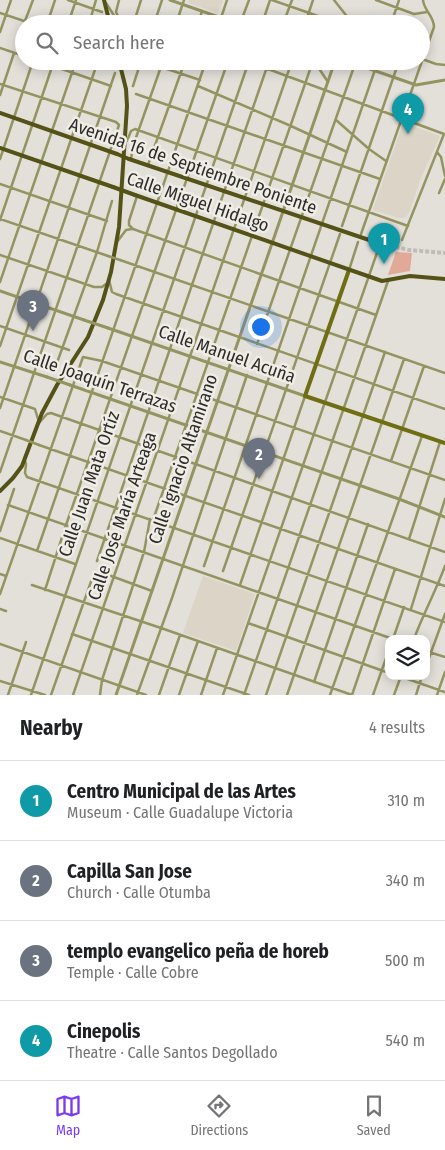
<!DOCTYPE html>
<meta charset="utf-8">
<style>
:root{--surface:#fff;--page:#f2f2f2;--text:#202124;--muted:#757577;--line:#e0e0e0;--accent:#7c3aed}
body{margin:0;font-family:"Fira Sans Condensed",sans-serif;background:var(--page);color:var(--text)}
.controls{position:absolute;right:15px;bottom:15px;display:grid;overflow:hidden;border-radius:10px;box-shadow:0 2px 12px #0003}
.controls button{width:45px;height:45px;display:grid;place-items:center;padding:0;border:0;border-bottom:1px solid var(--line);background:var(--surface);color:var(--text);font:25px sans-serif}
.you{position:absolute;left:260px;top:326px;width:18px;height:18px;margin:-12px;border:4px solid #fff;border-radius:50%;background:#1a73e8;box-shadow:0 0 0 8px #1a73e833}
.badge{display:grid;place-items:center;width:32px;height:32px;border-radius:50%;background:var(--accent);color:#fff;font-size:16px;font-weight:700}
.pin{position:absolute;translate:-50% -41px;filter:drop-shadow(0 1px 2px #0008)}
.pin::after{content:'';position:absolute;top:26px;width:18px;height:15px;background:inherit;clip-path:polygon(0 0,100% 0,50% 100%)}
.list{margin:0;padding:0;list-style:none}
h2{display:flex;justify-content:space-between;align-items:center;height:65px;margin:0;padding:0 20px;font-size:21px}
h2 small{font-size:16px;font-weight:400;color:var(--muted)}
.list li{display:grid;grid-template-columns:32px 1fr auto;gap:15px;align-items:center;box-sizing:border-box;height:80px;padding:0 20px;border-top:1px solid var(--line)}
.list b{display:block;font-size:19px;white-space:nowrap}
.list p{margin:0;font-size:16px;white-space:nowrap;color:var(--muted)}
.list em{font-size:16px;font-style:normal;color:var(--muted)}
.icon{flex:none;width:28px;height:28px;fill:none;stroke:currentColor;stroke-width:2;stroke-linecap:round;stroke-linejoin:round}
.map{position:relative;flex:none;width:445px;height:695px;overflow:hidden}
.search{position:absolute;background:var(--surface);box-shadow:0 2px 12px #0003;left:15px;right:15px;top:15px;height:55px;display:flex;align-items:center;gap:12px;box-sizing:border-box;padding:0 18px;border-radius:28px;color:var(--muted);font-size:19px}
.sheet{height:385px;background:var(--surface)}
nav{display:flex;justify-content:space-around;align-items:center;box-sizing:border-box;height:70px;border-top:1px solid var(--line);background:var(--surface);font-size:14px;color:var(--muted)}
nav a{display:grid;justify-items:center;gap:2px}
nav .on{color:var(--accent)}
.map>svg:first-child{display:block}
</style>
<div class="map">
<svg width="445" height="695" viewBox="0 0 445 695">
<rect width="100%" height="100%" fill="#e3dfd9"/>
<path fill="#dbd4c7" d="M189 0H223L218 13 188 3Z
M403 123 440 136 421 178 409 213 405 218H399L373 210V209Z
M203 576 255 594 236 651 183 633Z"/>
<path fill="#e3a998" d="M396 252 412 253 410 271 388 275Z"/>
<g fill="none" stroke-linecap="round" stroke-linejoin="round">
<path stroke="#5d7347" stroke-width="1" d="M345 20 348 24"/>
<path stroke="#bfbbb6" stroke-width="4" stroke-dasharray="4 2" stroke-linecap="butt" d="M378 243 409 250 445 253"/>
<path stroke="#949461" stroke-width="2.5" d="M68 0 102 12
M272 0 341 24
M334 0 349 19 357 24
M376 0 414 14 427 12
M106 3 115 17 136 24
M0 13 33 24
M119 18 116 12 119 0
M25 21 33 0
M134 22 141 0
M47 24 55 0
M68 24 76 0
M89 24 96 0
M154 24 162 0
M176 24 184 0
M198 24 202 11
M219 24 227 0
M240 24 249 0
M262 24 270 0
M283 24 292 0
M305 24 313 0
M327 24 328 19
M391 24 399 0
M0 32 11 0
M0 48 24 56
M422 59 436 64 445 65
M39 61 111 86
M143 61 200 80
M246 61 444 134
M314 61 328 82
M0 84 116 122 119 125 0 472
M133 86 141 61
M198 86 291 126 347 152
M136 94 380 179
M0 95 14 53
M336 120 369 149 386 161
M124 143 127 141 131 131 135 129 408 226
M437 152 441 157 445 176
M0 159 33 61
M131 159 133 146 163 61
M148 165 185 61
M0 184 107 221
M439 193 445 179
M137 196 129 221V225L133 229 376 315
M0 219 108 256
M0 220 54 61
M342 226 399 61
M361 234 434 27C434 16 424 11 423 0
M402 240 444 134
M117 242 126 230 132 229
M0 255 94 287H102L106 284
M120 260 445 373
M349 270 358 242
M109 280 112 292 116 294 445 409
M0 282 76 61
M0 326 69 350
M257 344 356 61
M0 346 98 61
M54 371 97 252 112 201
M0 397 35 409 38 419
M0 408 115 73
M39 423 47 414 51 413 445 552
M0 431 26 440
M39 445 445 586
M25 461 26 464 25 473 27 477 445 622
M391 461 424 366
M8 505 393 639
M153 520 313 61
M0 531 14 489
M0 538 75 564
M409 539 440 442
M37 551 206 61
M97 561 269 61
M204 566 378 61
M223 571 340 234
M0 574 6 576
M32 585 161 628 352 695
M240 585 305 396
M45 590 66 525 228 61
M0 594 83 357 102 361 445 480
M0 609 6 611
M411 609 445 499
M248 623 389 673
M72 634 249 695
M393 639 404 607
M414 639C423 614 436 591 445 566
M0 644 146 695
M426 651 445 657
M426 666 445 614
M399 676 445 692
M0 681 45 695
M314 682 368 524
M8 695 26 642
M31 695 249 61
M51 695 93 576 97 573H103L152 591
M73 695 292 61
M100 695 102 680 144 552 150 519
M137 695 172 598 247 375
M159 695 180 635
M179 695 198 641
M201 695 217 648
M223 695 379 247
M244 695 388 281
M266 695 385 352
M287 695 404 359
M330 695 422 436
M352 695 395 569
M373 695 389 650
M394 695 401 676
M416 695 422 676
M437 695 445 672"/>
<path stroke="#949461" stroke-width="3" d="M170 0 239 24
M347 61 416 85 445 80
M0 291 84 320
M108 328 305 396
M0 362 47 377
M70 385 399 499 445 517
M116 695 335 61"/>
<path stroke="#706e12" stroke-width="4" d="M349 270 305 396 445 443"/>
<path stroke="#545216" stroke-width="4" d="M104 0 110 24
M0 113 117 154
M0 148 113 187
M129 159 378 243
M135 195 382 281 410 276 445 279
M0 491 13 478 22 466 42 413 57 385 88 337 103 300 111 272 119 227 127 106 126 89 119 61"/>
<path stroke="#949461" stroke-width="2.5" d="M108 256 120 260
M26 440 39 445"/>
<path stroke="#949461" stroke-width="3" d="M84 320 108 328
M47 377 70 385"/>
<path stroke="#545216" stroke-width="4" d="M117 154 129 159
M113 187 135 195"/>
</g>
<g text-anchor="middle" stroke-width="5" stroke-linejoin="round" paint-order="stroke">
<g font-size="18" fill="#2d2c29" stroke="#f0ede7">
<text transform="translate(193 166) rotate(19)" y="6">Avenida 16 de Septiembre Poniente</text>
<text transform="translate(198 202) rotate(19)" y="6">Calle Miguel Hidalgo</text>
<text transform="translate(227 354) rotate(19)" y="6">Calle Manuel Acuña</text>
<text transform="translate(100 381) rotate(19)" y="6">Calle Joaquín Terrazas</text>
<text transform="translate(183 459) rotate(-71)" y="6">Calle Ignacio Altamirano</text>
<text transform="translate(89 484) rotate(-71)" y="6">Calle Juan Mata Ortíz</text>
<text transform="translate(122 516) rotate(-71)" y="6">Calle José María Arteaga</text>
</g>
</g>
</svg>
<div class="controls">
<button><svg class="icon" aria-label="layers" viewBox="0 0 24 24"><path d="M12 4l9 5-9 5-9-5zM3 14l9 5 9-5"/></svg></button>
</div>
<div class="you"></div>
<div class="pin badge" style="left:384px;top:264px;background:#0f9aa8">1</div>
<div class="pin badge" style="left:259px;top:479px;background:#6b7280">2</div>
<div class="pin badge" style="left:33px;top:331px;background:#6b7280">3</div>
<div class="pin badge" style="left:408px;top:134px;background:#0f9aa8">4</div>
<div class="search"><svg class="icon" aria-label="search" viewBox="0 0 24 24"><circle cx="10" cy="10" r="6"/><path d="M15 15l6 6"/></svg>Search here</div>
</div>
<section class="sheet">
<h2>Nearby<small>4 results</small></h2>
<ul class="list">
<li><span class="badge" style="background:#0f9aa8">1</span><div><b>Centro Municipal de las Artes</b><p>Museum · Calle Guadalupe Victoria</p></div><em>310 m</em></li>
<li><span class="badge" style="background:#6b7280">2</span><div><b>Capilla San Jose</b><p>Church · Calle Otumba</p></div><em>340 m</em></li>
<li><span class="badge" style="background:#6b7280">3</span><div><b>templo evangelico peña de horeb</b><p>Temple · Calle Cobre</p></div><em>500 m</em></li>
<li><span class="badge" style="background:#0f9aa8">4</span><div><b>Cinepolis</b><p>Theatre · Calle Santos Degollado</p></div><em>540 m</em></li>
</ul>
</section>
<nav>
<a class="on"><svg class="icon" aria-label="map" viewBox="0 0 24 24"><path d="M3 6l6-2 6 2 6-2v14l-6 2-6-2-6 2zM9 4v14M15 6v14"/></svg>Map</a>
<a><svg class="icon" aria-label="directions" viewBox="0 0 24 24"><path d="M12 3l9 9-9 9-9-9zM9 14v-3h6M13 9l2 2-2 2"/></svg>Directions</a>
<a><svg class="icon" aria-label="saved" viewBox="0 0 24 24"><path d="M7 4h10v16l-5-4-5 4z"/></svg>Saved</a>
</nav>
